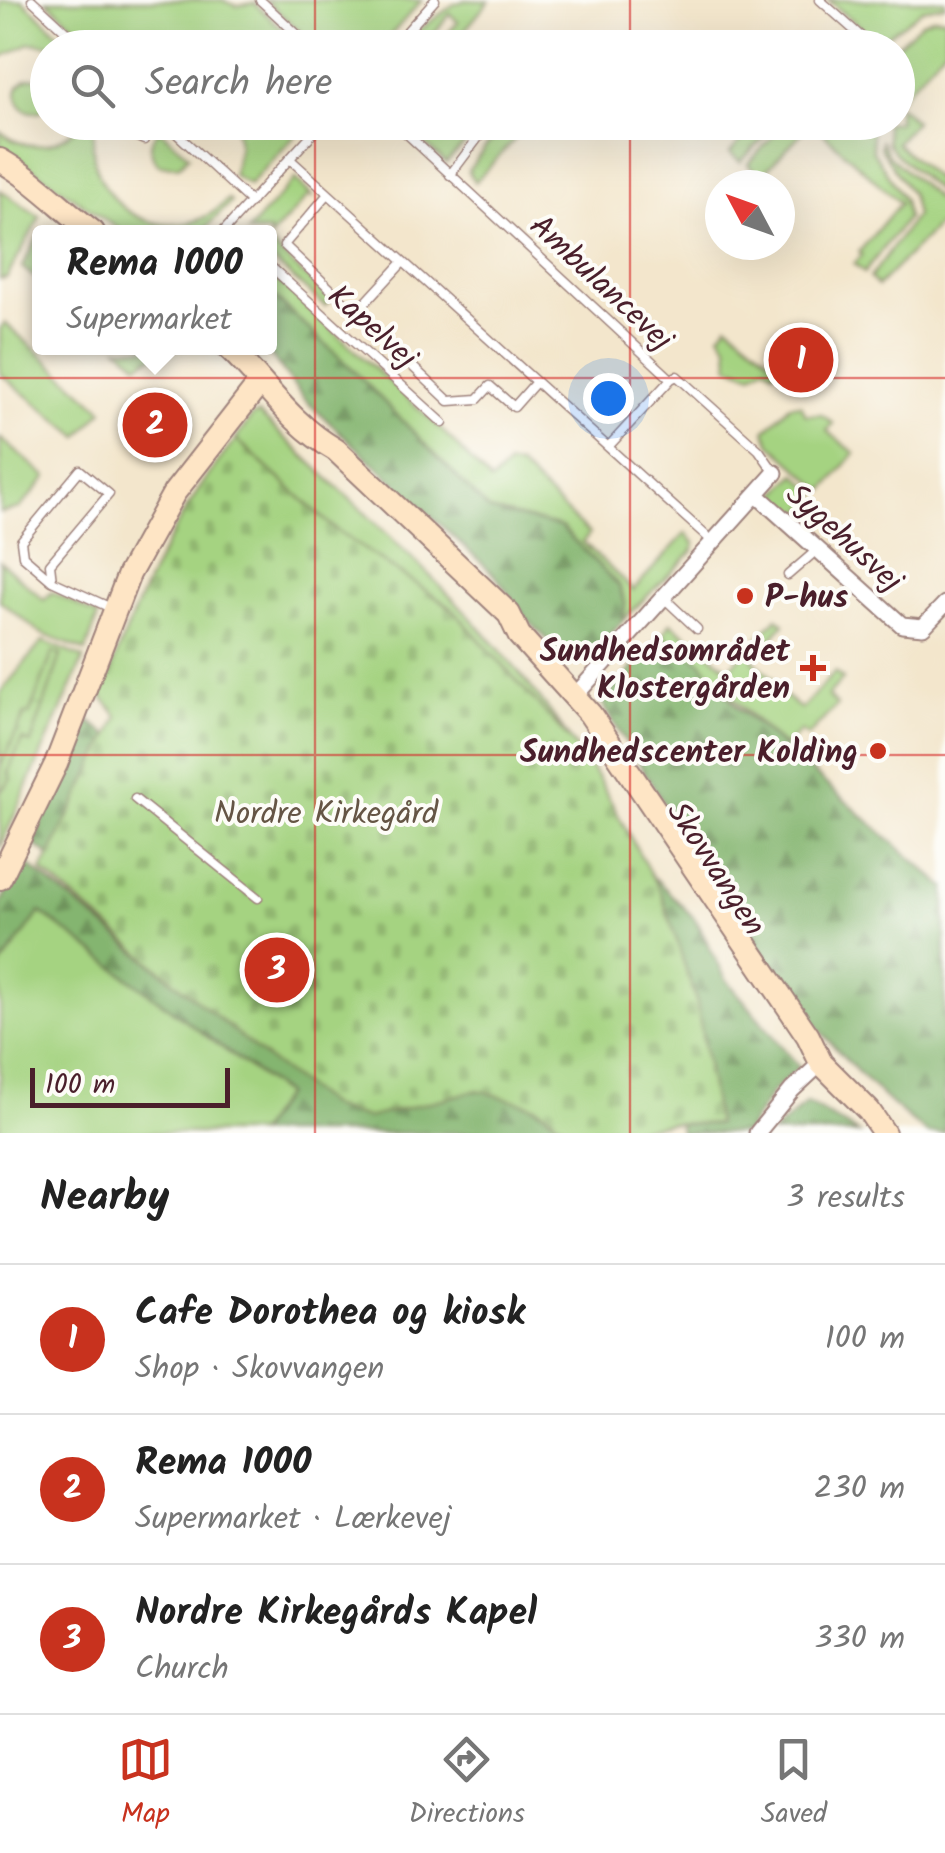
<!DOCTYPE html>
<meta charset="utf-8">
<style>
:root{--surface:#fff;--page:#f2f2f2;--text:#222;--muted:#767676;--line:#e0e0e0;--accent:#c8321e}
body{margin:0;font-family:Kalam,sans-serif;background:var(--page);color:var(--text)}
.compass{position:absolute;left:705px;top:170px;width:90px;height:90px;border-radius:50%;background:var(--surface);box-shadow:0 10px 40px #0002;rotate:311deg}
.scale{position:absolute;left:30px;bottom:25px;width:200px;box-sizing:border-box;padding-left:10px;border:5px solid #4a1f2b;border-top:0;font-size:28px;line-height:35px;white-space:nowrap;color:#4a1f2b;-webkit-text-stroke:8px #fdfcf7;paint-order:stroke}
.you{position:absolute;left:608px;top:398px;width:35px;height:35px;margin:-25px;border:8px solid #fff;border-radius:50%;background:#1a73e8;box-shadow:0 0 0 15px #1a73e833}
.badge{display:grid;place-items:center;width:65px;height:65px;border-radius:50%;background:var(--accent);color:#fff;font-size:32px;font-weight:700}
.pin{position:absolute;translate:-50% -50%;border:5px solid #fff;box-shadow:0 2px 10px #0006}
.popup{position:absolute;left:32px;top:225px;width:245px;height:130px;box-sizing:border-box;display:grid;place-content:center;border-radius:10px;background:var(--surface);filter:drop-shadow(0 2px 8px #0005);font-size:32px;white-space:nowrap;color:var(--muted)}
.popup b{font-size:38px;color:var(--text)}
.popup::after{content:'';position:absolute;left:50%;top:100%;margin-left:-20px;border:20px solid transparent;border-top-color:var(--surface)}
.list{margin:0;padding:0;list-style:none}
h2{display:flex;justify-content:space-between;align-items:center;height:130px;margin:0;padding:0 40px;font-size:42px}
h2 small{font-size:32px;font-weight:400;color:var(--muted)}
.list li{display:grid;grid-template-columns:65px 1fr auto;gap:30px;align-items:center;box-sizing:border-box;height:150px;padding:0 40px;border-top:2px solid var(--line)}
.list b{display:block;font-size:38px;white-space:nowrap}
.list p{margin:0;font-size:32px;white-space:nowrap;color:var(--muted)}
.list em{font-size:32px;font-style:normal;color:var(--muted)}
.icon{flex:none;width:55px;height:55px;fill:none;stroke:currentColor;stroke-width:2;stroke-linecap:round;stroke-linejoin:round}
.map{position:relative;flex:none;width:945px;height:1133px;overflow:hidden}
.search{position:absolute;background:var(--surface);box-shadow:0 10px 40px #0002;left:30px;right:30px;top:30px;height:110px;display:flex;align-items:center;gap:25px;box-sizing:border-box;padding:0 35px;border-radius:55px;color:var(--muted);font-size:38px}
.sheet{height:580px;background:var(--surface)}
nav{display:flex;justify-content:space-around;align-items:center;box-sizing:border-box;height:140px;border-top:2px solid var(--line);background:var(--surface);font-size:28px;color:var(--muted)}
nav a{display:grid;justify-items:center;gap:5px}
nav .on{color:var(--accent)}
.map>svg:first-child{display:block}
</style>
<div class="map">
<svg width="945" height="1133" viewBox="0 0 945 1133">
<defs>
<pattern id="forest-firs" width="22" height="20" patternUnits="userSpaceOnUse" patternTransform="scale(2.5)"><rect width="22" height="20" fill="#84b56f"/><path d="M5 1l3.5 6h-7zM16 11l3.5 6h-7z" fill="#6e935b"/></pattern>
<pattern id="cemetery-stones" width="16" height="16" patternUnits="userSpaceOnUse" patternTransform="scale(2.5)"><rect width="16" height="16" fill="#a5d381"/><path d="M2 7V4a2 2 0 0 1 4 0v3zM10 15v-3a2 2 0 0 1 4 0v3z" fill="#90b570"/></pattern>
<pattern id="park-crowns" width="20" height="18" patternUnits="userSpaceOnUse" patternTransform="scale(2.5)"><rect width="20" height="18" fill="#a5d381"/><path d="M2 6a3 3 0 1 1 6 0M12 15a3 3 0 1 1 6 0" fill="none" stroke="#90b570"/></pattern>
</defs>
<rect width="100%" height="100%" fill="#fdfcf7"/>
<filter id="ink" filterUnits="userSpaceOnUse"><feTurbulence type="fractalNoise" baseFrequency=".01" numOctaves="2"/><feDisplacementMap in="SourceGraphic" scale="20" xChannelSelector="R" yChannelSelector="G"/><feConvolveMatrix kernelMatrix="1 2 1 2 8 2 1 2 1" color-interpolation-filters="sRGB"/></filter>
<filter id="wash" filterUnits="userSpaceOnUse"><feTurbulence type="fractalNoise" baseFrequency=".0048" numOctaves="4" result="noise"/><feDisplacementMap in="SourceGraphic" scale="40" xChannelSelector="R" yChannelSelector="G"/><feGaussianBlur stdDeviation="2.25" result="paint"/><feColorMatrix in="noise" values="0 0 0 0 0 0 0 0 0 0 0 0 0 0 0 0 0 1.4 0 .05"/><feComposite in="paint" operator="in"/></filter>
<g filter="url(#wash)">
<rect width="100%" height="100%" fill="#f3e6cc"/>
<path fill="#a5d381" stroke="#787956" stroke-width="2.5" d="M22 0 74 47 30 43 0 58V1Z
M46 0H222L236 6 254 3 302 47H99Z
M265 0H422L380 47 319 48Z
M466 0 489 1 451 47 441 41 458 22 450 14 426 43 418 44 410 37 454 4Z
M828 0H945V5L923 9 887 36 868 33Z
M934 17 945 18V48L898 100 895 47 922 22Z
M17 95a17 17 0 1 1 34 0a17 17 0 1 1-34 0Z
M898 105 915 121 896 143 945 187V198L896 154 887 143 885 123 898 122Z
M79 123 95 126C78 204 172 260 228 199L231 202 202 232H123L0 146V131C25 153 59 149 79 123Z
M235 123V122L307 123 249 185 233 175 239 147Z
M401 123H447L462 136 467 132 473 136 446 163Z
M517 123H530L475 182 468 171 488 144Z
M757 123H779L740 162 730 153Z
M785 123H811L760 177 748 164Z
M812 123H837L844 129 851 123H870L873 151 904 200 907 218 864 273 854 264 862 255 859 252 900 203Z
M160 130 189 156 179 166 159 165C148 154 148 140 160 130Z
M881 141 888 155 945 206V229L938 225 878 286 870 278 916 215 911 194 880 148Z
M295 179 314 198 309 195 270 238V232H247Z
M0 190 40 217 7 277 0 279Z
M40 233V282L22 267Z
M270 244 331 300 325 306 270 258Z
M270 273 439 427 491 482 508 465 519 466 589 534 583 542 633 590 686 533 695 544 692 552 623 620 625 603 619 586 561 527 489 510 352 369 270 293Z
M5 323 103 410 79 437 0 374V329Z
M728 324 778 365 774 371 765 366 752 374 729 366 728 346 720 334Z
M119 348H169L138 364Z
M801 404 806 415 821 414 833 423 827 431 855 453 824 491 771 444 765 431 790 405Z
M259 414C369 518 485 616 571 741L450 607 337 531 236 439 252 416Z
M0 438 47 477 20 508 0 513Z
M796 474 818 494 797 517 774 496Z
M0 561 44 600 52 592 98 616 86 651 42 634 0 601Z
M777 618 784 624 753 660 782 687 779 691 801 709 835 672 843 679 828 696 837 705 808 736 800 731 785 747C742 711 708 667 662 635L671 623 729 669Z
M43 641 84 658 0 848V693Z
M40 911 285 1095 258 1133H0V967Z"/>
<path fill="url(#forest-firs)" stroke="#676a4d" stroke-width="2.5" d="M270 293 352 369 489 510 561 527 619 586 625 603 623 620 592 657 580 663 564 657 526 618 495 575 305 400 265 348H270Z
M662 635 701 662 737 707 945 887V1133H927C786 1027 699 855 605 709L603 701Z
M89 721 110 737 50 856 32 843Z
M23 861 333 1108C395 1127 419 1095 476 1090 511 1088 546 1113 573 1133H258L285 1094 40 912 0 967V904Z
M654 877 695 919 726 979 799 1067 772 1092 745 1133H681L679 1124H716L697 1004Z
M807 1103 858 1133H772Z"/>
<path fill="url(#cemetery-stones)" stroke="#787956" stroke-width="2.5" d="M236 439 337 531 450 607 571 741 598 778 662 895 697 1004 717 1124 670 1123 616 1133H573L537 1107 478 1090 366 1118 333 1108 266 1058 42 871 118 717 101 695C139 596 168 523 236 439Z"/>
<path fill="url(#park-crowns)" stroke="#787956" stroke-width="2.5" d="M53 652 61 655 31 743 22 740 8 772 11 779 0 792V767L25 714 29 715Z"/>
</g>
<g filter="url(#ink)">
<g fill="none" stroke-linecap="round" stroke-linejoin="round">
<defs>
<path id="lane" d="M32 0 84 48
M260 0 312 48
M820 0 874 48
M392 48 435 0
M101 122 144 140
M164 122 251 202
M394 122 671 379 677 376 759 450 775 473
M291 160 713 542
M450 175 490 122
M328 194 284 245 449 401 478 399 490 386 514 407 536 382
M223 232 323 122
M270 266 443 423
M356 313 403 262
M608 447 671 379
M788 575 817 550
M52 581 23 556 21 541 80 470 109 494 50 564 52 581 111 608
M665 599 697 629
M135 799 258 898"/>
<path id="street" d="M757 495 902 625 923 627 945 604
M573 698 775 473
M757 1133 792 1090 821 1063"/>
<path id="secondary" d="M0 160C35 180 61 208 93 232
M229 348C266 383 289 423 336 450L509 614 519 635 590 714 808 1036 821 1063 869 1111 884 1133
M0 878 56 764 129 574 174 493 259 384"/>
</defs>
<use href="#lane" stroke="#9e827c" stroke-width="11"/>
<use href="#street" stroke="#9e827c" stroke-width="19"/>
<use href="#secondary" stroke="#9e827c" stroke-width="26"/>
<use href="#lane" stroke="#fff" stroke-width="8"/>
<use href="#street" stroke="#fff" stroke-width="15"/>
<use href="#secondary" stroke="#fee5c5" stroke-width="22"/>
</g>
</g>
<path fill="none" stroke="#d62828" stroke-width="2.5" stroke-opacity="0.55" d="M315 0V48M630 0V48M315 122V1133M630 122V1133M0 378H945M0 755H945"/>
<g fill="#c8321e" stroke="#fdfcf7" stroke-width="4">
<circle cx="745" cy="596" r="10"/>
<path d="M808 653h10v10h10v10h-10v10h-10v-10h-10v-10h10z"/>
<circle cx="878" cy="751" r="10"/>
</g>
<g text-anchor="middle" stroke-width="8" stroke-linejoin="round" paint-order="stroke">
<g font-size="32" fill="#4a1f2b" stroke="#fdfcf7">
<text transform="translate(602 282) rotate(43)" y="11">Ambulancevej</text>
<text transform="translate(373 326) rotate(42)" y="11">Kapelvej</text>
<text transform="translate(845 537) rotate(42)" y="11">Sygehusvej</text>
<text transform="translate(717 868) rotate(57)" y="11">Skovvangen</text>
</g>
<g font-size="32" font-weight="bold" fill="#4a1f2b" stroke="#fdfcf7" text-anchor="end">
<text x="765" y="607" text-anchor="start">P-hus</text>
<text x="790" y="661">Sundhedsområdet<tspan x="790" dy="37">Klostergården</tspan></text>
<text x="858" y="762">Sundhedscenter Kolding</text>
</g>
<g font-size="32" fill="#655545" stroke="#fdfcf7">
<text x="326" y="823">Nordre Kirkegård</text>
</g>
</g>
</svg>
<svg class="compass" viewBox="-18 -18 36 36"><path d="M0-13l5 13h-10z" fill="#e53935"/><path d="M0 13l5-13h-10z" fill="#767676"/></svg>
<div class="scale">100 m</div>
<div class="you"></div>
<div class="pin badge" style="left:801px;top:360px">1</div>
<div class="pin badge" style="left:155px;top:425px">2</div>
<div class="popup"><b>Rema 1000</b>Supermarket</div>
<div class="pin badge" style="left:277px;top:970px">3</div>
<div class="search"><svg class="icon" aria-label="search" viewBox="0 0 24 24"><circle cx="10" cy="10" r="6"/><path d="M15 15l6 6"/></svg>Search here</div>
</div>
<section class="sheet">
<h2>Nearby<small>3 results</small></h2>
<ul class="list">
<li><span class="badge">1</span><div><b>Cafe Dorothea og kiosk</b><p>Shop · Skovvangen</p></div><em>100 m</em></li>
<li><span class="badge">2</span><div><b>Rema 1000</b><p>Supermarket · Lærkevej</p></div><em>230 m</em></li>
<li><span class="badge">3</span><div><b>Nordre Kirkegårds Kapel</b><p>Church</p></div><em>330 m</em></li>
</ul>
</section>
<nav>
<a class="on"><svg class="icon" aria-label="map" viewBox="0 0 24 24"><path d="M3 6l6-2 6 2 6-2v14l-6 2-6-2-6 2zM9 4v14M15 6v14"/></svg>Map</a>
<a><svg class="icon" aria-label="directions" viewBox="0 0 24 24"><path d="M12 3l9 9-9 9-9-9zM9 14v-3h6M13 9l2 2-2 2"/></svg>Directions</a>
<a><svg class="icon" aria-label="saved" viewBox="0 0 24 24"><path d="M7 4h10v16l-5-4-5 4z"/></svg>Saved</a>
</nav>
